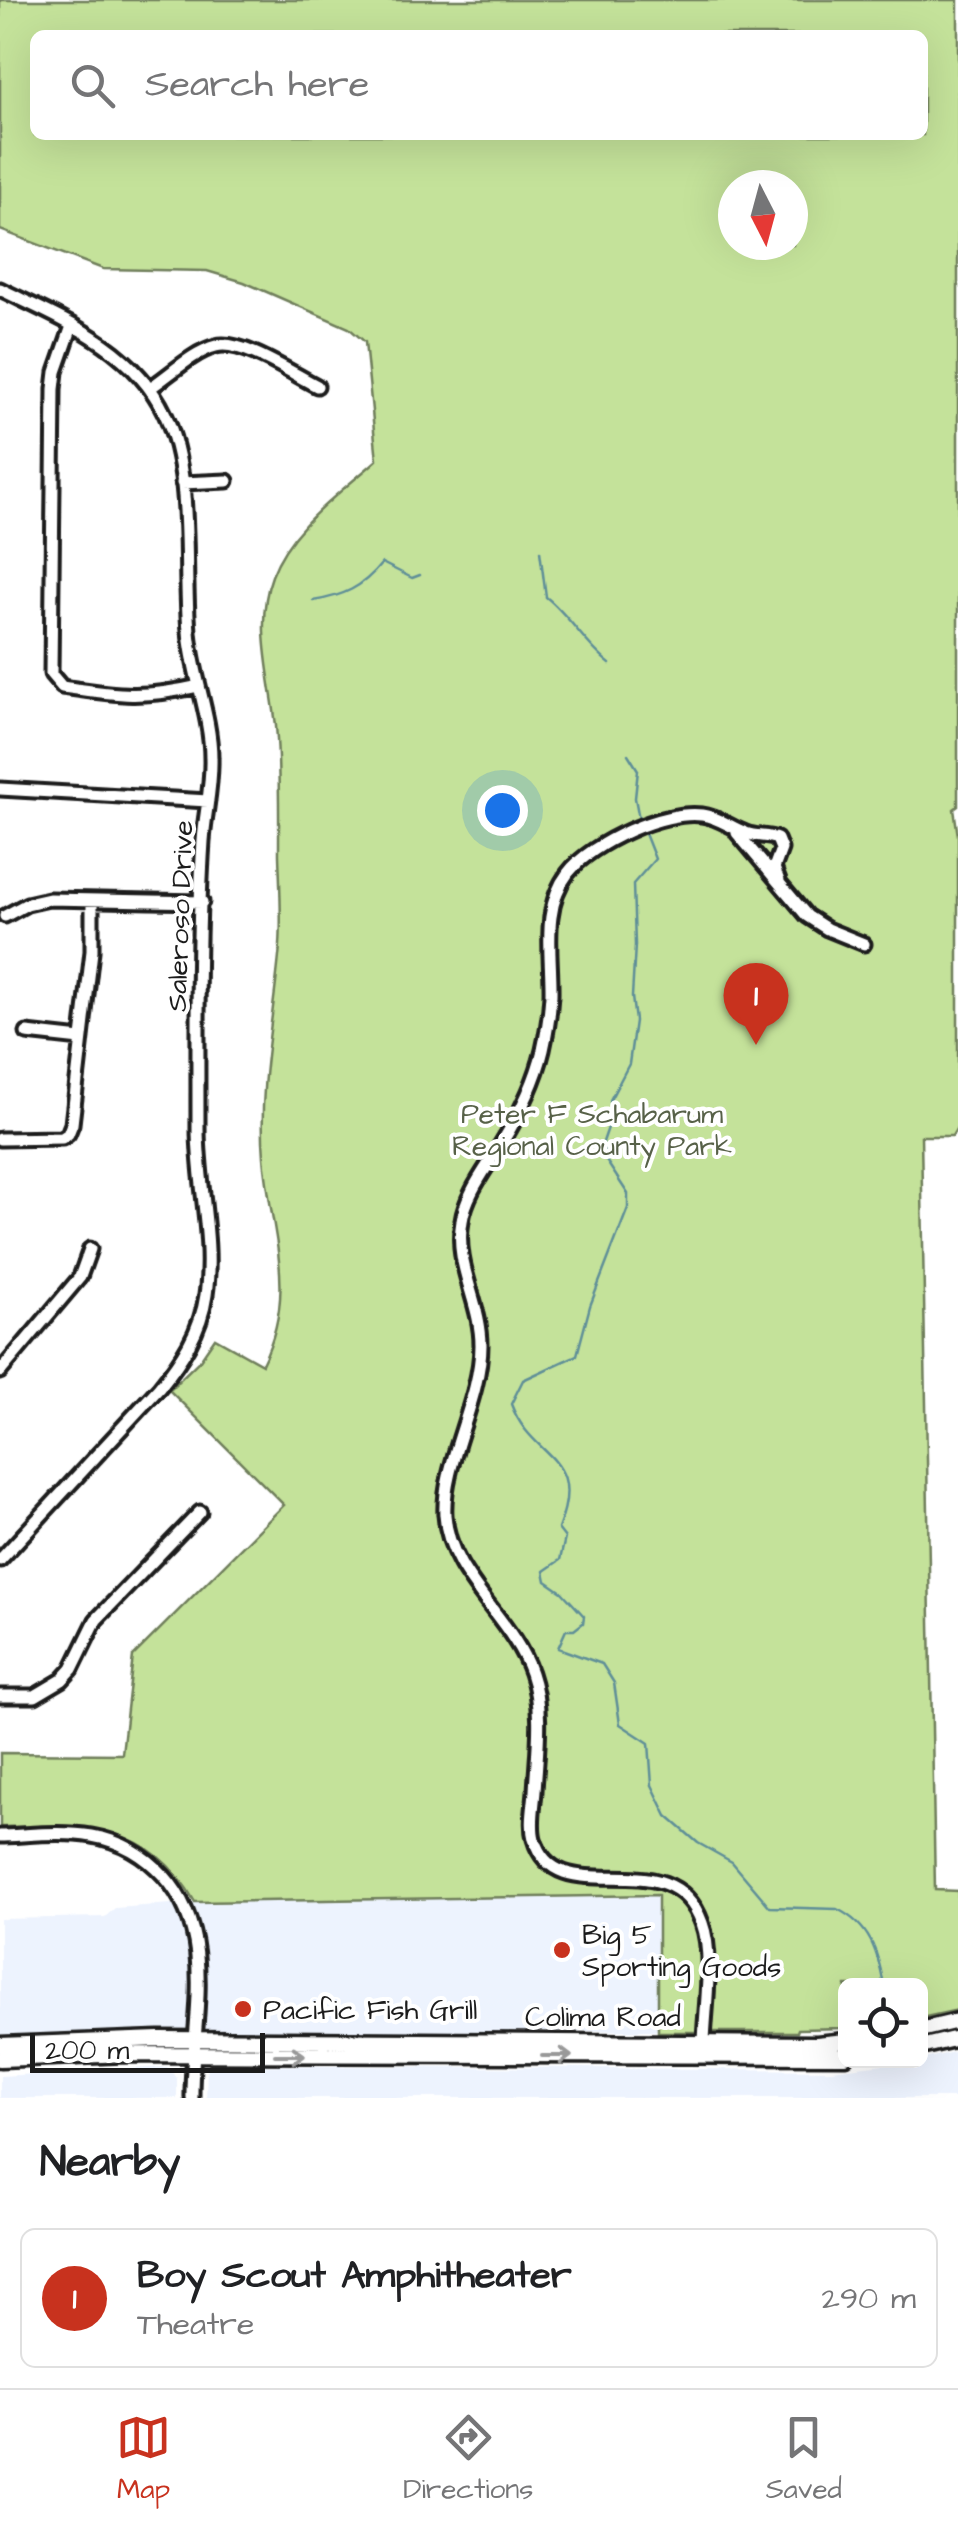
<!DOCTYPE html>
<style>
:root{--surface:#fff;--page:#f6f6f6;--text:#202124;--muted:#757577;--line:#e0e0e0;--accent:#c8321e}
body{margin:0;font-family:"Architects Daughter",sans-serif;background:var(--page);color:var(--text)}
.controls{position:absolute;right:30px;bottom:30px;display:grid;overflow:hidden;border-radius:15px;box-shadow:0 10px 40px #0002}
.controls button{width:90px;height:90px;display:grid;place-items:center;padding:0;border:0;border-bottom:2px solid var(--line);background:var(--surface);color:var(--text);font:50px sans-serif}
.compass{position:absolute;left:718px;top:170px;width:90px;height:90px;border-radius:50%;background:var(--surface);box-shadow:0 10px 40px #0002;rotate:174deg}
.scale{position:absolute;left:30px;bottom:25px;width:235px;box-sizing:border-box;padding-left:10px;border:5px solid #1c1c1c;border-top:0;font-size:28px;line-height:35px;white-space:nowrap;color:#1c1c1c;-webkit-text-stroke:8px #fff;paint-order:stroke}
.you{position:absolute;left:502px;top:810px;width:35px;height:35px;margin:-25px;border:8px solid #fff;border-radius:50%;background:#1a73e8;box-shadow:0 0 0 15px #1a73e833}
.badge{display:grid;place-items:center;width:65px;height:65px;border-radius:50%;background:var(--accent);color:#fff;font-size:32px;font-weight:700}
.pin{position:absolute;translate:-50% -82px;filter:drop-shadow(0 2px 5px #0008)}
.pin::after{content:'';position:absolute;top:52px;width:35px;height:30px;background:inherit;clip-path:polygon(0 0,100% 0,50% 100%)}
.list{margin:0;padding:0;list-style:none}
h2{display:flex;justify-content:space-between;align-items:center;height:130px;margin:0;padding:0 40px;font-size:42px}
h2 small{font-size:32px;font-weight:400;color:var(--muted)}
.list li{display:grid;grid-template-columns:65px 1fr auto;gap:30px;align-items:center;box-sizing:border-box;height:140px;margin:0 20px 20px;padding:0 20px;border:2px solid var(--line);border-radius:15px}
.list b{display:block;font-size:38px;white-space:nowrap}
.list p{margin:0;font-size:32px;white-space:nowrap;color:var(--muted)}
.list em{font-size:32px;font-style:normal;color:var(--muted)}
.icon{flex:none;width:55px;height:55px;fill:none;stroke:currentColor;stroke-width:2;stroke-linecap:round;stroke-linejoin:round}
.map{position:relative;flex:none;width:958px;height:2098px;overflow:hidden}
.search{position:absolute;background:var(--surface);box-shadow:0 10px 40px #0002;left:30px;right:30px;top:30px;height:110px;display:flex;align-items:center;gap:25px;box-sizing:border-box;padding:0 35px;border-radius:15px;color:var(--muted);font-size:38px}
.sheet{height:290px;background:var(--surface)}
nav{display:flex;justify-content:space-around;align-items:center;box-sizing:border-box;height:140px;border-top:2px solid var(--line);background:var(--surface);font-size:28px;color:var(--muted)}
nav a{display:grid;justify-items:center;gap:5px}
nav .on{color:var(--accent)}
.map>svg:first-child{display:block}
</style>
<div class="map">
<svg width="958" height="2098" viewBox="0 0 958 2098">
<rect width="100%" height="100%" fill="#fff"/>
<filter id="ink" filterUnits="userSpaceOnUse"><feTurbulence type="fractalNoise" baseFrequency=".01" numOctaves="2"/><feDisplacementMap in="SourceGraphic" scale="20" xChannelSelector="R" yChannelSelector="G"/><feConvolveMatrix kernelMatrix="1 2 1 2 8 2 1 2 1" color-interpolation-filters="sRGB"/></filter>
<g filter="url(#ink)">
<path fill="#edf3fe" d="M660 1893 657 2030 0 2037V1919L105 1917 115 1908 213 1901Z
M958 2051V2098H206L207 2069 218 2065 831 2070 920 2060Z
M167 2067 177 2078V2098H0V2076Z"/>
<path fill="#c4e29a" stroke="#707f5b" stroke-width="2.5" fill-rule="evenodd" d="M0 0H958V806L954 809 958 836V1126L952 1136H921L935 1890 958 1891V2010L921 2018 920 1986H846L845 2028 798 2029 797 2032H658V1895L195 1902C148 1820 83 1825 0 1827V1753L122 1754 133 1656 284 1505 169 1390 200 1360 215 1338 262 1364C299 1291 270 1232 264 1157 258 1085 274 1017 280 946 282 916 280 885 279 855 279 812 280 769 276 726 271 678 254 624 272 576 290 527 339 494 377 460L365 342 349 328 244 282 207 271 103 269 0 230ZM35 35H923V135H35ZM733 185H793V245H733Z"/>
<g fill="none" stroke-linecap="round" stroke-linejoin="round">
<path stroke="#5f8f98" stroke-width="2.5" d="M540 551 546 597C571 617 584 644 610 664
M313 601C343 596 362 588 382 563L412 578 420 575
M628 754 638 770 635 798 640 824
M644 831 655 859 633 884 635 945 632 997 635 1021 629 1064 610 1100 612 1116 603 1142 605 1159 628 1194V1208L590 1306 577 1355 523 1380 511 1404C532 1461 588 1453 558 1529L565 1538 560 1560 544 1571 546 1581 562 1592 584 1616 583 1623 574 1630H566L558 1648 602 1664 614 1683 620 1724 649 1743 652 1785 667 1816 698 1843 732 1862 770 1907 837 1909C870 1925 878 1952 884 1986"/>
<defs>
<path id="minor" d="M0 289C63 320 133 347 165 414 194 477 183 563 189 631 192 674 211 715 211 758 212 786 205 813 203 841 197 936 198 1033 198 1129 198 1184 214 1240 206 1295 201 1331 181 1361 159 1388L0 1560
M72 326 56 372 54 389 51 674 62 687C118 695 142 699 199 686
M150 388C170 375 193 352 216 346 241 339 293 374 317 386
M182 483 227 481
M0 789 208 801
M737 833 807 916 827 929 864 944
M5 916 27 904 49 899 202 902
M27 1033 81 1039
M0 1139 62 1138 68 1134 72 1124 92 951V900
M0 1372 80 1277 90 1249
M0 1696H35L62 1680 72 1669 96 1620 200 1512
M0 1836C30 1835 62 1831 92 1836 121 1841 145 1855 164 1876 219 1937 191 2024 192 2098
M704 2042C705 2008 714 1955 702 1923 671 1835 557 1917 534 1839 530 1824 534 1806 535 1791 537 1752 544 1711 531 1673 512 1617 449 1577 445 1515 442 1464 481 1400 481 1345 481 1302 454 1265 462 1221 466 1193 487 1168 501 1144 519 1115 535 1084 543 1050 547 1032 550 1014 551 995 552 955 541 908 568 873 592 842 664 810 702 815 719 817 731 828 746 833 756 837 767 835 777 839L781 849 774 868 779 881"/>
<path id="major" d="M920 2030 958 2021
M0 2045 159 2039 817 2044 846 2041
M920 2047 958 2038
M0 2059 127 2054 846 2056"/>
</defs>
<use href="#minor" stroke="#1c1c1c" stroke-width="19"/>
<use href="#major" stroke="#1c1c1c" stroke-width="21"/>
<use href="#minor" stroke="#fff" stroke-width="11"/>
<use href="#major" stroke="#fff" stroke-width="14"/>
</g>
<defs><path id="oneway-shaft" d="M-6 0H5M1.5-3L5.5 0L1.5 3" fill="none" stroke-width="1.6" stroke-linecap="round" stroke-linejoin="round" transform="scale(2.5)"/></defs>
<g stroke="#999">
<use href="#oneway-shaft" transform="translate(290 2055)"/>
<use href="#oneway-shaft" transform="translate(557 2056)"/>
</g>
</g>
<g fill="#c8321e" stroke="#fff" stroke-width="4">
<circle cx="562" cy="1950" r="10"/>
<circle cx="243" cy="2009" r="10"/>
</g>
<g text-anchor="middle" stroke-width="8" stroke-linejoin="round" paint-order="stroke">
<g font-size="28" fill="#1c1c1c" stroke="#fff">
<text transform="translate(179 916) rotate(-88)" y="10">Saleroso Drive</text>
<text x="603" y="2026">Colima Road</text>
</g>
<g font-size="28" fill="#576148" stroke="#fff">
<text x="592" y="1123">Peter F Schabarum<tspan x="592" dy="32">Regional County Park</tspan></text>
</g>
<g font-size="28" fill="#1c1c1c" stroke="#fff" text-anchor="start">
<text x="582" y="1944">Big 5<tspan x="582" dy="32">Sporting Goods</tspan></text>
<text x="263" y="2019">Pacific Fish Grill</text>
</g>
</g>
</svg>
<div class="controls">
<button><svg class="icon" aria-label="locate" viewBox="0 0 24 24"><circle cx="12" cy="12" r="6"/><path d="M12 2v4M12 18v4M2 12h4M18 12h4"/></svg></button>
</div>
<svg class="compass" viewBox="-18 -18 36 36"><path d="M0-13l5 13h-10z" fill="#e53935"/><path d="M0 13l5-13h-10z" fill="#757577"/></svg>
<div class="scale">200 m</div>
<div class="you"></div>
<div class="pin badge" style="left:756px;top:1045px">1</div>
<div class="search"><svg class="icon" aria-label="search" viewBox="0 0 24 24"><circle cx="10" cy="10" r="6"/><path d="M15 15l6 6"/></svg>Search here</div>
</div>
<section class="sheet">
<h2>Nearby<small></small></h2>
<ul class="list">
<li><span class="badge">1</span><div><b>Boy Scout Amphitheater</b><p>Theatre</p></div><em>290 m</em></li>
</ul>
</section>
<nav>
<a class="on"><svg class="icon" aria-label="map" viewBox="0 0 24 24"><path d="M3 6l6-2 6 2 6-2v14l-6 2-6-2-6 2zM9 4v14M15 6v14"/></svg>Map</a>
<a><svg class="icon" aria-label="directions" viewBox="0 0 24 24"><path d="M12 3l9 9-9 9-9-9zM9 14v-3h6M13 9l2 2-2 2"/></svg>Directions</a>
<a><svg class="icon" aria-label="saved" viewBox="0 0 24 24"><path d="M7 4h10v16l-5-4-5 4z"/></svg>Saved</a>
</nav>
